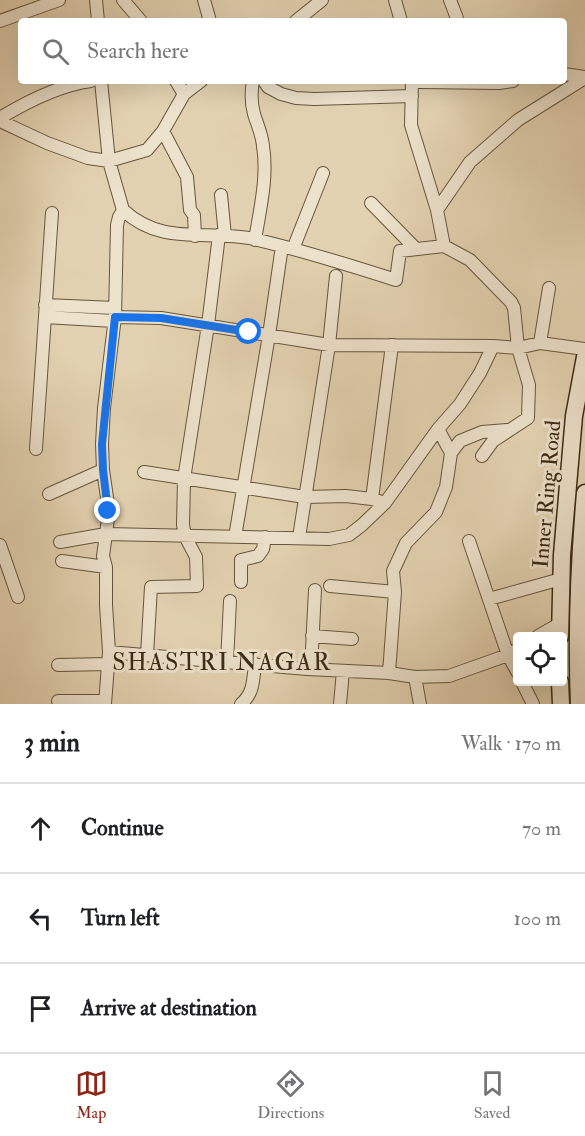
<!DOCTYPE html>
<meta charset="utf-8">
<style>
:root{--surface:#fff;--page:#f2f2f2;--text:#202124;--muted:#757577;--line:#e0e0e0;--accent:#8f2418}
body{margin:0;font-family:"IM FELL Double Pica",serif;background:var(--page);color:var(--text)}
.controls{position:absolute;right:18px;bottom:18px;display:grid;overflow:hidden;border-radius:6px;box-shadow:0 6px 24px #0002}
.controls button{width:54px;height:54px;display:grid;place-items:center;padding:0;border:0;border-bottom:2px solid var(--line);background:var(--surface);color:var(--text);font:30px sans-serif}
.stop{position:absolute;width:18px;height:18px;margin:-14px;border:4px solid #1a73e8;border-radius:50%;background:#fff}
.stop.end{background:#1a73e8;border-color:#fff;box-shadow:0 2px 6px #0008}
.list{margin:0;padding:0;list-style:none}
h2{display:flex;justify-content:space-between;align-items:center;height:78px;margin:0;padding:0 24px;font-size:26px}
h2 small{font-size:20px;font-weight:400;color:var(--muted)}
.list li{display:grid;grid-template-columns:39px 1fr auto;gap:18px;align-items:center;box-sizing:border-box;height:90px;padding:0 24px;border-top:2px solid var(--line)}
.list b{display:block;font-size:22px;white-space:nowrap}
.list em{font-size:20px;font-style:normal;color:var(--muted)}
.icon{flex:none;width:33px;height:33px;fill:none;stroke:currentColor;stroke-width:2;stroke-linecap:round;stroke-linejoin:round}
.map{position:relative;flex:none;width:585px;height:704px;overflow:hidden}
.search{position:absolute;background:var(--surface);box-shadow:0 6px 24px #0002;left:18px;right:18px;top:18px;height:66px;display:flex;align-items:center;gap:15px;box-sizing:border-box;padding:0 21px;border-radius:6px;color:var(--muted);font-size:22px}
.sheet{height:348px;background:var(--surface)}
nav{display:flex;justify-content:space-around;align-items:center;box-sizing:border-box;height:84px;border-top:2px solid var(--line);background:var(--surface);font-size:16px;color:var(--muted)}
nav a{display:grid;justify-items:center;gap:3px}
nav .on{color:var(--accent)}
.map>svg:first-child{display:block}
</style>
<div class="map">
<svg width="585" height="704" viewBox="0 0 585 704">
<rect width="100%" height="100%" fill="#e3d2b1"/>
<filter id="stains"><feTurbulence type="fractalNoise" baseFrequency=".00333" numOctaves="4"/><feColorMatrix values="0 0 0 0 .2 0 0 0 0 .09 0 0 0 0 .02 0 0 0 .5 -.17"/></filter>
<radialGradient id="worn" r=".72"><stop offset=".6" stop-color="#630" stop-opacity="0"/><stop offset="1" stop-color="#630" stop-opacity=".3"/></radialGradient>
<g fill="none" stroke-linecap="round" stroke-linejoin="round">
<defs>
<path id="minor" d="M96 0 98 21
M123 0 141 21
M204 0 210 21
M395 0 401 21
M450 0 458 21
M0 21 59 0
M296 21 322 0
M564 74 585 77
M101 81 109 161 123 210 119 217 117 225 115 317 104 408 102 444 103 470 109 511 103 556 106 567V605L109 652 105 704
M176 81 184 94
M253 81C251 92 251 103 254 114 257 124 262 134 263 146 268 177 260 209 255 240
M264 81 268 87 281 94 296 98 314 99 412 96
M412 81 411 125 437 210 444 246 470 260 511 302 514 308 518 348 529 385 528 418 493 441 482 456
M420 82 499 83 513 81
M0 118C28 101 59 85 91 81
M0 121 47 143 88 158 109 161 147 150 163 131 184 94 201 81
M163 131 187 177 190 210 194 215 195 236
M221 195 225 236
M371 203 416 249
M123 210C163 247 206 229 254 239 302 250 349 265 396 280L400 251 444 246
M437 210 470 162 518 120 585 78
M293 249 323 173
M45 305 115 308
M45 317 114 321
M115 317 161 318 329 345 493 346 518 348 540 343 585 349
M540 343 549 288
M36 449 52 213
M451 453 438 429 460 404 480 373 493 346
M144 472 305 497 346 496 372 499 385 503
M49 494 103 470
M372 499 392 345
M236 531 269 335 282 246
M300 531 329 345 336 276
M469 541 508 655 518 673
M60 542 106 534 329 539 349 535 362 525 385 503 438 429
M0 545 18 597
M62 561 106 567
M241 582V560L258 556 263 549 265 537
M330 586 395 592
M489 599 561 579
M312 636 352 639
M538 636 561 623
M109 652 307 669 389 673 415 677 449 676 508 655 518 649
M147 655 151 587 197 586 196 557 185 536 183 525 184 479 208 325 219 235
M227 662 230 601
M58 665 108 664
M311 669 315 590
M389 673 395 592 393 571 406 543 436 512 446 487 451 453 460 441 482 432 507 430
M415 677 420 704
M522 682 533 704
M58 701H105
M241 704C254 693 253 680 255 664
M340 704 343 671"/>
<path id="secondary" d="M560 636 562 555 574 416 585 357
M560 682 561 704
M579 704C576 634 579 563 585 493"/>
</defs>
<use href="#minor" stroke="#66563d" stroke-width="14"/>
<use href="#secondary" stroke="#3d2c16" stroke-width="19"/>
<use href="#minor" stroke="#ede2cc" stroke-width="12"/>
<use href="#secondary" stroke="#ede2cc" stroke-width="16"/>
</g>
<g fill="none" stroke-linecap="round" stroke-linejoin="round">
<path stroke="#1a73e8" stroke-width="8" d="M108 511 103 470 102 444 115 317 161 318 249 332"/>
</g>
<g text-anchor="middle" stroke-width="6" stroke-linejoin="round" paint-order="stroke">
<g font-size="22" fill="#3d2c16" stroke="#ede2cc">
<text transform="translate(546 494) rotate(-85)" y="8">Inner Ring Road</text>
</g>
<g font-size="24" letter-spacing="1.5" fill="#3d2c16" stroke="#ede2cc">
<text x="222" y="670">SHASTRI NAGAR</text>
</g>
</g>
<rect width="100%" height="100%" filter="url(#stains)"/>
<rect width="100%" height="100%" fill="url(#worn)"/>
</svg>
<div class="controls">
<button><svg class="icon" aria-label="locate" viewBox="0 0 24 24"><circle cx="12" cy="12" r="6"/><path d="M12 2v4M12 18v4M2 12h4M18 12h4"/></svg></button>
</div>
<div class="stop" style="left:249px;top:332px"></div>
<div class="stop end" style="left:108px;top:511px"></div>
<div class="search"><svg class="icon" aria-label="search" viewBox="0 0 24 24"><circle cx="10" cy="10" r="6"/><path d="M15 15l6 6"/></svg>Search here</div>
</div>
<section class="sheet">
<h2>3 min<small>Walk · 170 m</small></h2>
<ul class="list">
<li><svg class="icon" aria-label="ahead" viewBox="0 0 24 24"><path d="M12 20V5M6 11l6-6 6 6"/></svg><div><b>Continue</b></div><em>70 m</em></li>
<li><svg class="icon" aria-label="left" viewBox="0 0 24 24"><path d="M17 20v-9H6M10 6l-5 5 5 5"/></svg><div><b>Turn left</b></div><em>100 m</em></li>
<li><svg class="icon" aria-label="arrive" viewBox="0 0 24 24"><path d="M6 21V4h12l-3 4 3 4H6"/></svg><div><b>Arrive at destination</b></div></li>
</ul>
</section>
<nav>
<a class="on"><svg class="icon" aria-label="map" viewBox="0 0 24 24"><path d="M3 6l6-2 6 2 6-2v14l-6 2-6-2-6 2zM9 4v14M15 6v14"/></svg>Map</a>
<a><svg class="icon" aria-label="directions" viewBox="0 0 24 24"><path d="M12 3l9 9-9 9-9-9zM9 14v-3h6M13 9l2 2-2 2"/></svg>Directions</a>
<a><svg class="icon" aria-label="saved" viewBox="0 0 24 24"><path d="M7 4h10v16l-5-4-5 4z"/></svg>Saved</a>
</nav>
